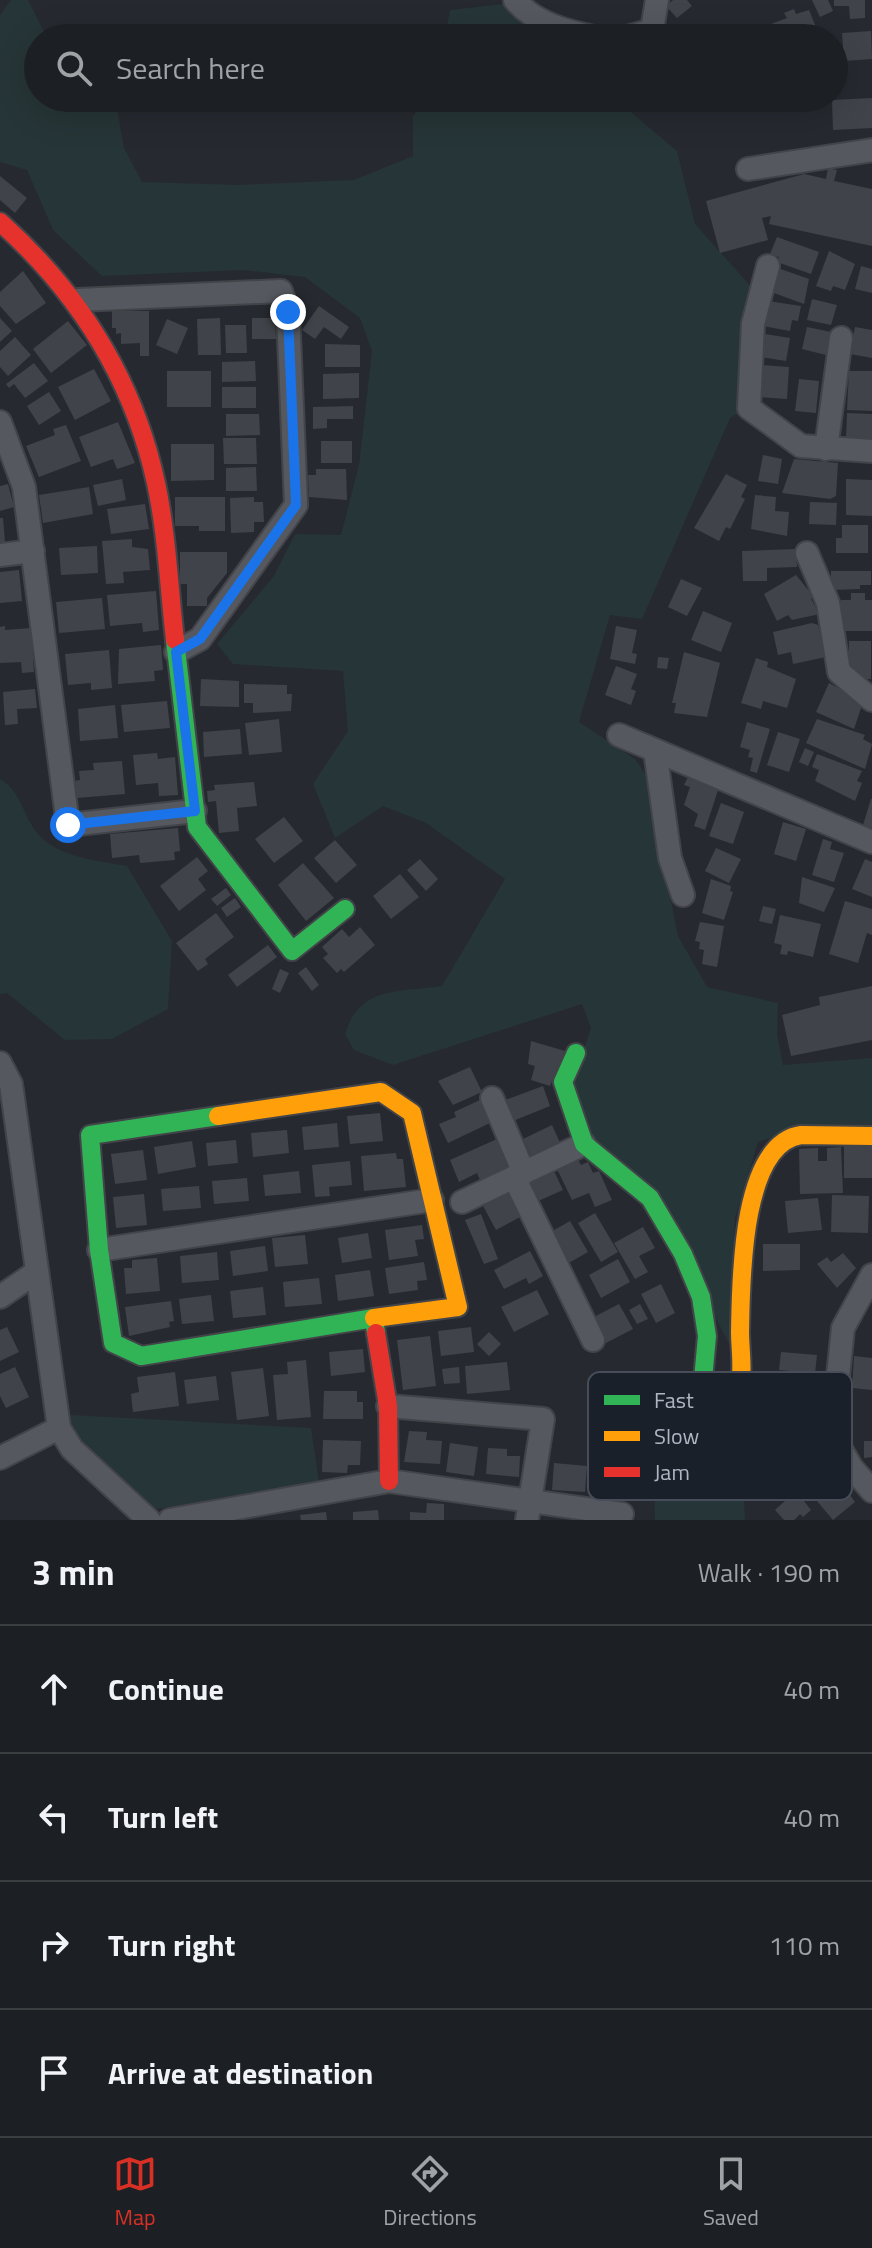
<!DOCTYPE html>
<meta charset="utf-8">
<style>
:root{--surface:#1c2024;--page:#292d31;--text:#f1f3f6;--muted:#a0a3a6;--line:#3a3e41;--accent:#d93025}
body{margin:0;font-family:"Titillium Web",sans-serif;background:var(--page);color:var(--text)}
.stop{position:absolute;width:24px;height:24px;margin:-18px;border:6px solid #1a73e8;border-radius:50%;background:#fff}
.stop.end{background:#1a73e8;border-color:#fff;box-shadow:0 2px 8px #0008}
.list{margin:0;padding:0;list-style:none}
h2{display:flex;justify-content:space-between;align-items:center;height:104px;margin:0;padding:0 32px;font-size:34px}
h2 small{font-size:26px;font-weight:400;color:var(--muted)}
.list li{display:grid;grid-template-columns:52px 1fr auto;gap:24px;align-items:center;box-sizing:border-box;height:128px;padding:0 32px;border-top:2px solid var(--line)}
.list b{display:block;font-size:30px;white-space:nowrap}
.list em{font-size:26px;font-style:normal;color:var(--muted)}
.icon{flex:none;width:44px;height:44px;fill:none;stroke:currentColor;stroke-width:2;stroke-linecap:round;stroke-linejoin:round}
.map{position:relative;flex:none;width:872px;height:1520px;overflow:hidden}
.search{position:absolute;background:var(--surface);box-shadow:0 8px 32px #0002;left:24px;right:24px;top:24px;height:88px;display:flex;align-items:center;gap:20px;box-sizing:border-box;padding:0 28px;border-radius:44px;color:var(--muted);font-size:30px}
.sheet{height:616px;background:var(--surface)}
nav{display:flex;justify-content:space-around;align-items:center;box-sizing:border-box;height:112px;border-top:2px solid var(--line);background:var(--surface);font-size:22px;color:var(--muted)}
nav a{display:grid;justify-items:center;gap:4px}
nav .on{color:var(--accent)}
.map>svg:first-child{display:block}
</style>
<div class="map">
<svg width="872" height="1520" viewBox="0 0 872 1520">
<rect width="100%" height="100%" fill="#262a30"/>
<path fill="#263537" d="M11 0H28L47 38H38V98H115L124 148 142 182 238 185 354 180 413 156V117L425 98H614L677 151 695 224 755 291 739 413 730 418 642 619 610 615 579 722 635 759 646 775 678 936 707 987 778 1003 777 1033 783 1065 872 1058V1129L789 1132 758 1142 735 1218 731 1347 712 1311 682 1236 588 1140 573 1083 591 1028 582 1004 393 1065 354 1050 345 1034C360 985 398 993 442 986L505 879 426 823 383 806 335 838 313 784 348 731 343 671 233 664 217 644 274 576 295 534 341 535 359 465 372 351 360 318 305 277 242 270 102 276 53 230 27 170 0 162V15Z
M503 4 569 38H445L450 10Z
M0 779C22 791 23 818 39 835 60 858 99 861 127 866L172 941 168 1009 112 1039 65 1040 7 993 0 994Z
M71 1415 311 1428 319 1482 156 1509 79 1441 70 1430Z
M707 1430 741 1435 745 1520H655L654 1472 663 1433Z"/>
<path fill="#404349" d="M673 0H687L692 6 677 18 666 6Z
M812 0H828L833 11 820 17Z
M834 0H865V18L850 19 849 6H834Z
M794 9 796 14 809 10 816 27 809 30 812 38H776L771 24 787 18 784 13Z
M871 31 872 59 844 61 842 33Z
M872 98V128L833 130 832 100Z
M828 168 837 170 834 181 872 189V246L769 224 771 216 762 218 768 240 720 253 706 201 804 174 826 179Z
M0 176 27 198 15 213 0 200Z
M777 237 819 252 811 274 777 262 779 257 770 254Z
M829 251 855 264 845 290 833 286 831 291 816 286Z
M861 266 872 269V293L855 289Z
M775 267 809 279 804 304 766 290Z
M23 271 46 303 16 324 0 306V292Z
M812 299 837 305 831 325 807 320Z
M768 301 801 306 798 321 792 320 790 331 763 326Z
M319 306 349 327 341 339 324 327 315 339 302 330Z
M112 311H149V356H140V343L121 344V333L116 334V328H112Z
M0 318 12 331 0 342Z
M220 318 221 355H198L197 319Z
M252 318H275L276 339H252Z
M167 319 188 328 177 354 156 345Z
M68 321 87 345 51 373 33 349Z
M225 325H246L247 353H226Z
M807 327 831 332 826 355 802 349Z
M855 327 872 330V358L850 354Z
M765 334 790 338 786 361 761 357Z
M15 337 31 355 8 376 0 367V351Z
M325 344 360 345V367H325Z
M255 361 256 381 222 382V362Z
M34 363 48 381 25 398 14 384 9 388 6 384Z
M761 365 789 367 787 399 758 397Z
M94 369 111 401 75 420 58 387Z
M167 371H211V407H167Z
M849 371H872V411L847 410Z
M359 373V398L323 399V374Z
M799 379 819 381 816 413 795 411Z
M222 387H256V408H222Z
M49 392 61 411 39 425 27 406Z
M353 406V419H327V428L313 429V407Z
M847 413 872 414V441L846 440Z
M226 414H259L260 435 226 436Z
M118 422 135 463 117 469 113 459 91 467 79 437Z
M66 425 81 461 39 477 26 446 55 435 53 429Z
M223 438H256L257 464H224Z
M321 441H352V463H321Z
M171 444H214V480L171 481Z
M763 455 782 459 778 484 758 481Z
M794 459 838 463 836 496 830 499 782 493Z
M256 467 257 491H226V468Z
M316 469H346L347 500 309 497 308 475H316Z
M726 474 747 485 741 497 745 499 730 529 726 527 719 541 694 528Z
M122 479 126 500 98 506 93 485Z
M846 479 872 480V516L846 515Z
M8 484 14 507 0 511V486Z
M89 487 93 514 43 523 39 495Z
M755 495 776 497 775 511 789 512 787 536 751 529Z
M175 497H225V531H199V526H175Z
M254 497V502H263L264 522H254V532L231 533 230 498Z
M810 502 837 503 836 525 809 524Z
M145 504 149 529 111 534 107 509Z
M0 518H3L5 542H0Z
M842 525H868V553H836V538H842Z
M132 539V547L148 549 150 570 123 572 124 583 106 584 102 541Z
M97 546 98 573 61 575 59 548Z
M796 549 797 567 767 568V581H743L742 551Z
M180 552H227V573L207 598V606H187V584H180Z
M19 570 22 601 0 603V572Z
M831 571H871V585H860V589L831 590Z
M796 575 814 597 811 599 820 614 792 620 788 615 777 621 764 594Z
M681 579 702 588 687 616 668 607Z
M156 591 159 630 143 632 142 623 110 626 107 595Z
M851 593H865V600H872V631H841V600H851Z
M102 598 105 629 59 633 56 602Z
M703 611 732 623 721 652 691 640Z
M812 623 818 625 826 657 793 664 791 652 778 655 773 632Z
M5 626V630L31 628 34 672 22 673 21 662 0 663V627Z
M616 626 637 630 632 653 637 654 635 664 610 659Z
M849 641H871V679H859V671H849Z
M161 645 163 670 154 671 155 681 118 684 119 649Z
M109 650 112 688 91 690V683L68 685 65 654Z
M684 652 720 663 707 717 674 713 676 703H672Z
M658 657 669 658 667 669 657 668Z
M756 658 768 662 767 667 796 679 787 708 763 701 761 709 741 703Z
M616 666 637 674 631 689 636 691 631 705 605 695Z
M201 679 239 681V707L200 706Z
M829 683 863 702 854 729 816 712Z
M244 684 287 685V694H292L291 711 253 713V703H244Z
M35 689 37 708 17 709 18 724 5 725 3 692Z
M167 701 170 728 124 732 121 705Z
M115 705 118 738 80 741 78 709Z
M279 719 282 752 249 755 245 723Z
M817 719 865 735 863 739 872 744 865 769 806 743Z
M747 722 770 729 757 773 750 771 753 758 748 757 750 750 740 747Z
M240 729 242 754 204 757 203 732Z
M778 732 800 739 789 772 767 765Z
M805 748 814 752 808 766 799 762Z
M157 753 158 759 175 757 178 795 159 796 158 783 136 785 133 755Z
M817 754 862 771 857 781 862 783 855 801 815 781 819 770 812 767Z
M122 761 125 794 77 798 75 781 80 780 79 771 94 770 93 763Z
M688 777 719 787 705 830 694 826 698 814 684 805 690 787 684 785Z
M254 782 257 806 237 808 239 831 219 833 216 801 208 802 207 791 215 790 214 785Z
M871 799H872V829L863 825Z
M721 803 744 812 733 844 709 836Z
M284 817 303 841 274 863 255 839Z
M783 822 806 829 796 861 774 854Z
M178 828 180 851 174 852 175 860 140 863 139 855 112 858 110 834Z
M823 839 832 842 830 849 844 853 834 882 812 875Z
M335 840 357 865 336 883 314 858Z
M716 848 741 859 729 883 705 871Z
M197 857 208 871 198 879 206 890 179 911 160 886Z
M420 859 438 879 426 891 407 870Z
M865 859 872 862V897L852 889Z
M303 863 334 898 306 921 278 885Z
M400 874 419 897 391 919 373 896Z
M802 877 835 888 824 912 799 903Z
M711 879 731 886 730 891 733 892 724 920 702 913Z
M226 888 231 895 217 906 211 899Z
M235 898 241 907 227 917 221 908Z
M845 901 872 909V935L867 933 858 963 829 954Z
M763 906 776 909 772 924 759 921Z
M216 913 234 937 205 959 208 964 198 971 176 943Z
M780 915 821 924 813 957 788 951 787 955 780 954 782 945 774 943Z
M700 922 724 926 717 967 702 964 704 950 699 949 700 942 695 941Z
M360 927 375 945 344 972 341 969 337 973 323 958 328 954 322 947 342 929 349 937Z
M268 945 277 957 237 987 228 975Z
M306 967 319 985 312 991 298 973Z
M280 969 289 973 280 993 272 989Z
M872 986V1040L791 1056 782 1015 820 1005 819 997Z
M531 1041 565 1051 550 1086 531 1080 535 1066 528 1064Z
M470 1067 482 1092 453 1105 438 1081Z
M543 1086 550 1106 513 1121 505 1100Z
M480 1100 490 1123 448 1143 439 1124 456 1117 454 1112Z
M380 1113 383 1141 350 1144 347 1116Z
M337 1123 339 1147 304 1150 302 1127Z
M552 1125 561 1145 532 1158 523 1139Z
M287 1130 289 1153 253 1157 251 1133Z
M497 1139 510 1167 480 1180 477 1173 459 1182 450 1160Z
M236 1140 238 1163 208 1166 206 1143Z
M192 1141 196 1167 158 1174 154 1147Z
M844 1146H872V1178H844Z
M841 1147 843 1193 800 1194 799 1149 818 1148V1161H827V1148Z
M143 1150 147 1180 115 1184 111 1154Z
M396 1153 397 1159H403L406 1187 364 1191 361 1156Z
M578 1159 581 1165 588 1162 593 1173 599 1171 612 1200 595 1207 589 1193 572 1200 557 1169Z
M350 1161 352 1185 329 1187 330 1196 315 1197 312 1165Z
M553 1169 563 1190 536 1202 526 1182Z
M299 1171 301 1193 265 1196 263 1175Z
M247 1178 249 1201 214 1204 212 1181Z
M199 1186 201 1208 163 1211 161 1189Z
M508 1191 522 1216 496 1230 482 1204Z
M144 1194 147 1225 116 1228 113 1197Z
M832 1195 869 1196 868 1233 831 1232Z
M818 1198 822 1230 788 1233 785 1201Z
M595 1213 618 1252 601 1262 578 1223Z
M481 1214 498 1259 484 1264 465 1220Z
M570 1221 588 1252 567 1264 549 1233Z
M422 1225 424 1239 415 1240 418 1256 389 1260 385 1230Z
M643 1227 655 1248 639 1256 648 1272 635 1279 614 1243Z
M368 1233 372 1258 342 1263 338 1238Z
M305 1235 308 1264 275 1267 272 1238Z
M763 1244H800V1270L763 1271Z
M265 1246 268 1271 233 1276 230 1251Z
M530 1251 543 1276 529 1284 526 1278 504 1289 494 1270Z
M217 1252 219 1280 182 1283 180 1256Z
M843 1253 856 1268 837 1288 817 1264 827 1257 831 1262Z
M157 1258 160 1291 126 1294 124 1268H132V1260Z
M618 1259 630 1282 601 1298 589 1275Z
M424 1262 427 1280 417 1281 418 1290 389 1294 385 1268Z
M370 1270 374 1296 338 1301 335 1275Z
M319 1278 322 1304 285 1307 283 1282Z
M661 1284 675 1313 656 1323 641 1294Z
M263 1287 266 1315 233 1318 230 1291Z
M537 1290 549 1314 514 1332 501 1307Z
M211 1295 214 1321 182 1324 179 1299Z
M171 1301 174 1321 169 1322 170 1327 129 1336 125 1307Z
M619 1304 633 1329 606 1343 592 1318Z
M640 1304 648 1319 637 1324 629 1310Z
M7 1327 19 1352 0 1361V1330Z
M471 1327 474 1352 441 1356 438 1331Z
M489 1332 501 1344 489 1356 477 1344Z
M430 1336 436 1386 403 1390 397 1340Z
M363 1349 365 1372 331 1376 329 1352Z
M781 1352 817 1355 815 1373 779 1370Z
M854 1356 872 1358V1390L852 1388Z
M306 1360 311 1417 277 1420 273 1375 288 1374 287 1362Z
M507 1362 510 1390 467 1394 465 1366Z
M15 1367 29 1397 6 1408 0 1396V1374Z
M459 1367 460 1383 444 1384 442 1369Z
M263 1368 269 1416 237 1420 231 1372Z
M175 1372 179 1406 133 1412 131 1394 139 1392 137 1377Z
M216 1376 219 1400 187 1404 184 1380Z
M324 1391H357V1402H363V1419H323Z
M409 1431 427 1432 426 1440 442 1441 440 1464 404 1462Z
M323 1440 361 1441 360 1465H348L347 1473 322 1472Z
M864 1441H872V1457L864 1458Z
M450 1443 478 1447 474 1476 446 1472Z
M488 1448 507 1449V1456H520L519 1477 486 1474Z
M554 1463 587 1466 585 1492 552 1490Z
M828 1465 855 1502 833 1520 811 1494 819 1487 812 1478Z
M796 1491 811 1510 803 1517 800 1514 794 1520H784L775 1510Z
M427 1503 444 1504V1520H410V1512L426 1513Z
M378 1510 379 1520H353V1512Z
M326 1512 327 1520H301L300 1515Z"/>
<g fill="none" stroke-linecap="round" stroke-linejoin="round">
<defs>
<path id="street" d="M515 0C535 24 569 32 599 38
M624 38 652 30 657 0
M748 169 872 150
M768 266 753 324 749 408 801 446 872 451
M78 300 281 291 288 312 296 505 200 639 176 652
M0 422 24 487 68 825 195 811
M826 449 841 338
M807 553 828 603 839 672 872 700
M0 555 33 551
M619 735 872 842
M655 750 670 858 683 895
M0 1063 11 1084 59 1428 72 1449 149 1520
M492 1098 524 1173
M514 1177 593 1340
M462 1202 584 1144
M99 1250 432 1200
M872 1275 843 1328 833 1424 839 1446 852 1468 872 1491
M0 1297 35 1273
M388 1406 543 1419 527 1520
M0 1458 59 1428
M170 1520 389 1481 622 1514"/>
<path id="fast" d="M175 640 197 827 292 951 345 909
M576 1053 563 1082 584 1144 650 1198 683 1254 701 1297 707 1336 699 1423
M218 1116 90 1135 99 1250 113 1343 141 1356 374 1318 376 1333"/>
<path id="slow" d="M218 1116 381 1092 412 1113 458 1307 374 1318
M699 1423 705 1428C722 1421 735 1406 739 1388 744 1371 740 1350 740 1332 741 1285 740 1144 801 1135L872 1136"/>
<path id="jam" d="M0 222C79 293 133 378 156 483 167 534 169 588 175 640
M376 1333 388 1406 389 1481"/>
</defs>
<use href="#street" stroke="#424449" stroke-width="26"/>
<use href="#fast" stroke="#424449" stroke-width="22"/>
<use href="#slow" stroke="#424449" stroke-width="22"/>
<use href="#jam" stroke="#424449" stroke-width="22"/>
<use href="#street" stroke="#55585f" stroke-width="22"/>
<use href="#fast" stroke="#30b455" stroke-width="18"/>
<use href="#slow" stroke="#ff9f0a" stroke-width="18"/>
<use href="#jam" stroke="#e5322d" stroke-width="18"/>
</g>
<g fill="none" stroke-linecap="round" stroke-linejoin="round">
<path stroke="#1a73e8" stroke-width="10" d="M68 825 195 811 176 652 200 639 296 505 288 312"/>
</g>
<rect x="588" y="1372" width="264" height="128" rx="12" fill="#1a202a" stroke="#464d58" stroke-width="2"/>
<rect x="604" y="1395" width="36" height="10" fill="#30b455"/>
<rect x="604" y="1431" width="36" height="10" fill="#ff9f0a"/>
<rect x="604" y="1467" width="36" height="10" fill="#e5322d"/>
<g font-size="22" fill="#aeb6c3">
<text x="654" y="1408">Fast</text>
<text x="654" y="1444">Slow</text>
<text x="654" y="1480">Jam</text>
</g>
</svg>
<div class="stop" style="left:68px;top:825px"></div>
<div class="stop end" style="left:288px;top:312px"></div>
<div class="search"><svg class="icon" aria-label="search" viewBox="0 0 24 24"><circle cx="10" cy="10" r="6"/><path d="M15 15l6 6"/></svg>Search here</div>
</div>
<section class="sheet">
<h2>3 min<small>Walk · 190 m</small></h2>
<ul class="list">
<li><svg class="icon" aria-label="ahead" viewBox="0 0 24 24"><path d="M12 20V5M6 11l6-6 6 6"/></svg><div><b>Continue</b></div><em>40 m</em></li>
<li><svg class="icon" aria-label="left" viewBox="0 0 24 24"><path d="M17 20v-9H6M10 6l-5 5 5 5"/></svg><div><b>Turn left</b></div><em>40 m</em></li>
<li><svg class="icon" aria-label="right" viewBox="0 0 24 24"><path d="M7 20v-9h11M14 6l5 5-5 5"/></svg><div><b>Turn right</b></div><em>110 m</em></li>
<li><svg class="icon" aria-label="arrive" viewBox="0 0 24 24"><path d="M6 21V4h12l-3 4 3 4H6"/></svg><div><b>Arrive at destination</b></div></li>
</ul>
</section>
<nav>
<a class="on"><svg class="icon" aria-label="map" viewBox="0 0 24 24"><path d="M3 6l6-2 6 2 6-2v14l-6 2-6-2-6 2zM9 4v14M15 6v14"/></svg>Map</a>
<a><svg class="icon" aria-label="directions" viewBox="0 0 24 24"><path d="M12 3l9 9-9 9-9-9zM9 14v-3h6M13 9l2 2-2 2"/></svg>Directions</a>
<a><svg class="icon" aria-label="saved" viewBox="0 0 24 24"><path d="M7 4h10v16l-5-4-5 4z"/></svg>Saved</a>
</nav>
